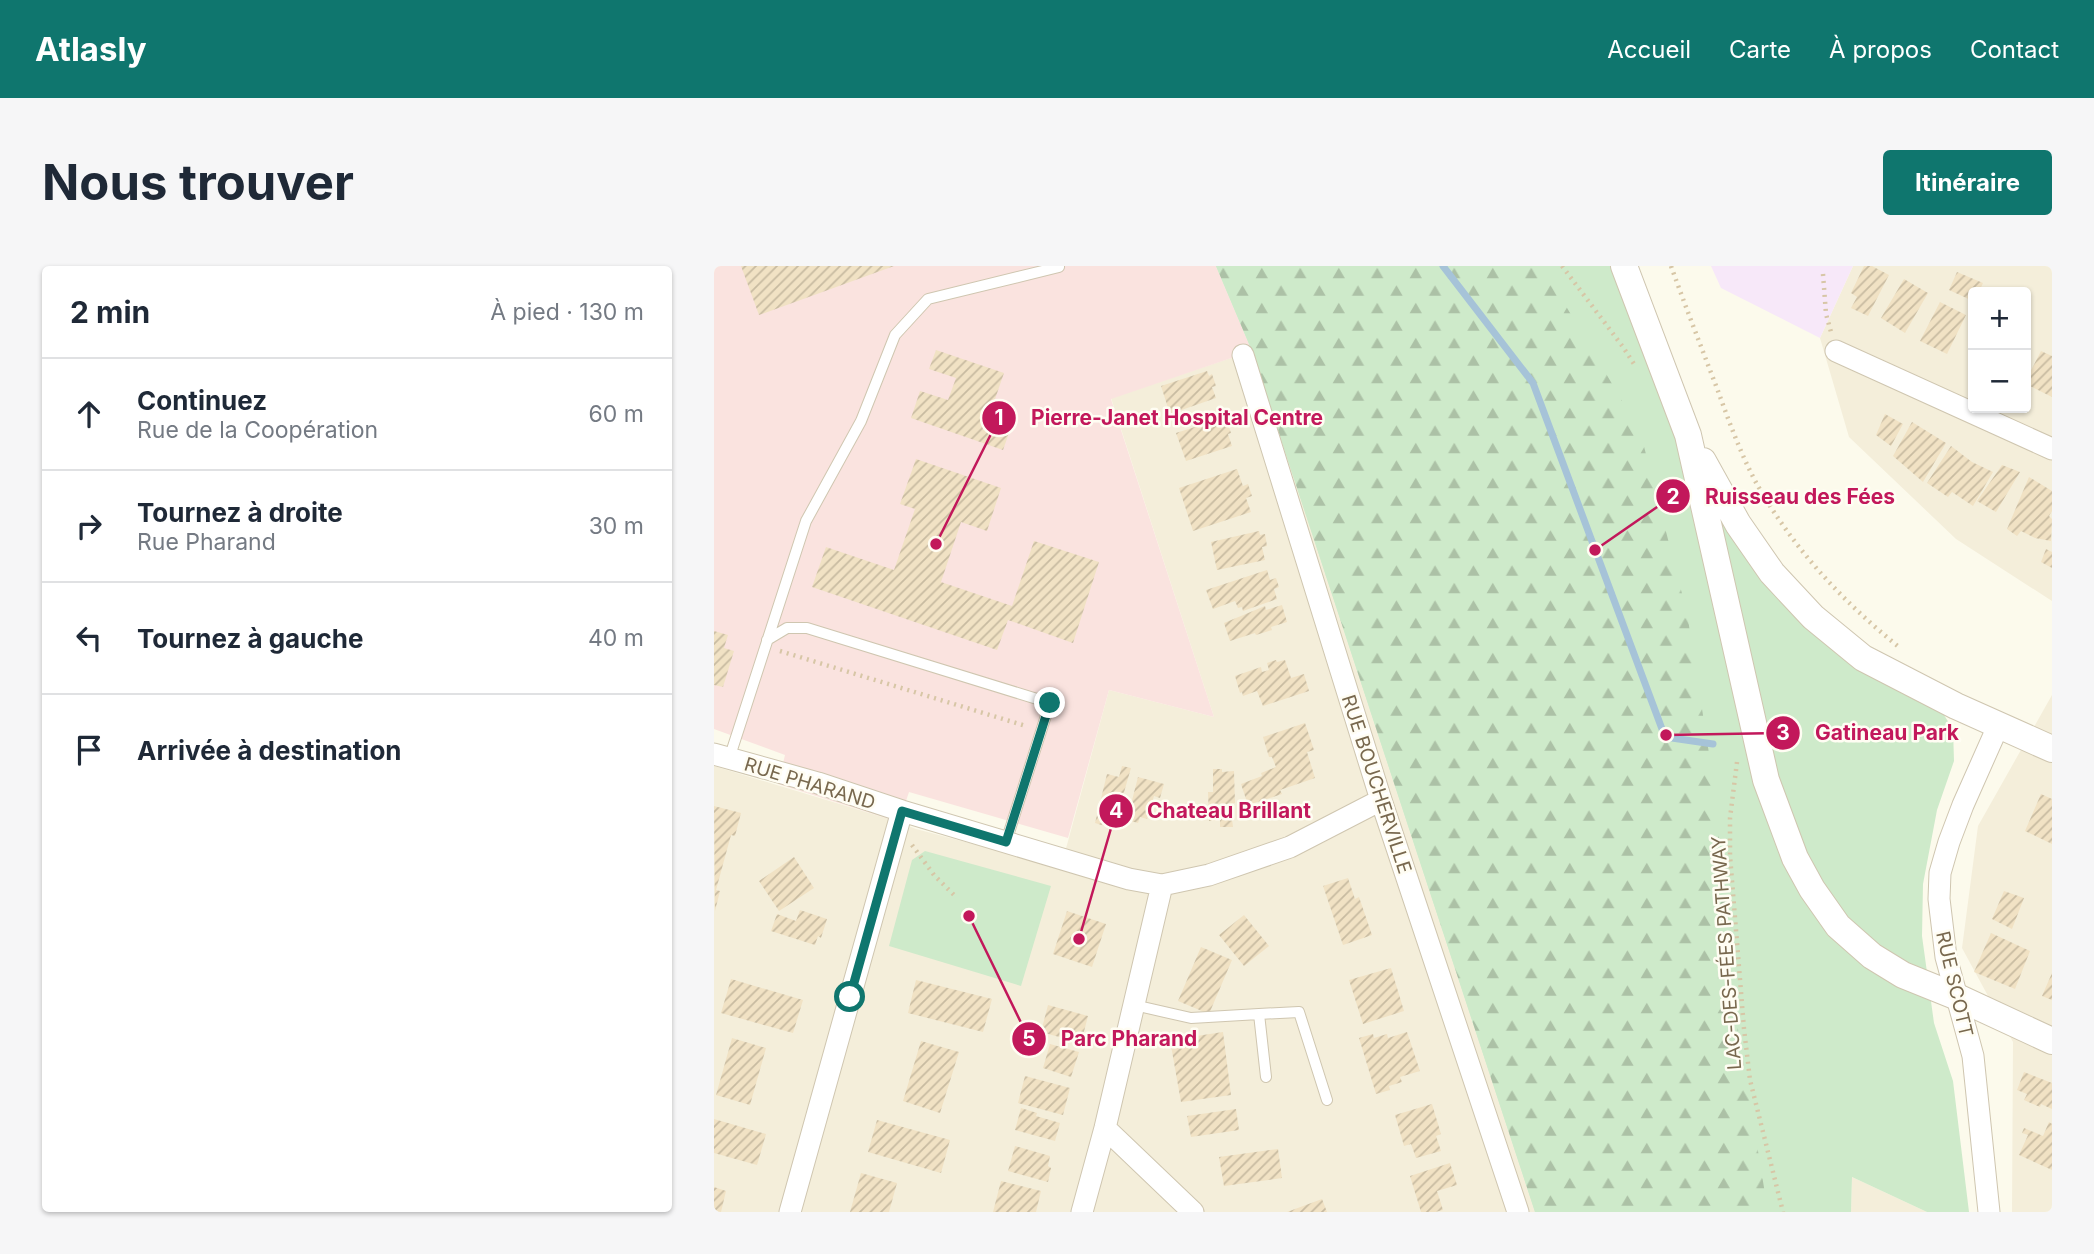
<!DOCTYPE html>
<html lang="fr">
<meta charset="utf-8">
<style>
:root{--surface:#fff;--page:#f6f6f7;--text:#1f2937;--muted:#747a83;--line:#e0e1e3;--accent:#0f766e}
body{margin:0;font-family:Inter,sans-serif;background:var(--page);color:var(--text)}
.controls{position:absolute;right:21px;top:21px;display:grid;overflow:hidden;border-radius:7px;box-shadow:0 2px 5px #0004}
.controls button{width:63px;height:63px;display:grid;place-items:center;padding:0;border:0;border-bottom:2px solid var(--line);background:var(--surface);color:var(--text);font:35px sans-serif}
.stop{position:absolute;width:21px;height:21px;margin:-16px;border:5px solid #0f766e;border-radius:50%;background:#fff}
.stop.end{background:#0f766e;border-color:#fff;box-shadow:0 2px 7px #0008}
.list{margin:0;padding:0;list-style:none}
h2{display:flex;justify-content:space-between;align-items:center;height:91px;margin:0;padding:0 28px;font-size:30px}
h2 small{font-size:23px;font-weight:400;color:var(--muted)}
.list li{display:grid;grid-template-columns:46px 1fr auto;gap:21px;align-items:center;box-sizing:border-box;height:112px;padding:0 28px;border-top:2px solid var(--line)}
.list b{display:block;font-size:26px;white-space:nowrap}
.list p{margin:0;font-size:23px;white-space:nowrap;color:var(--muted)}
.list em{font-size:23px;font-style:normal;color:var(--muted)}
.icon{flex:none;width:38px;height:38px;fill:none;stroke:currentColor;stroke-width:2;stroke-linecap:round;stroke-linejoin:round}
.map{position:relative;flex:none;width:1338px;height:946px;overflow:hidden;border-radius:7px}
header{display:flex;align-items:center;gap:42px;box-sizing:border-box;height:98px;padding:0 35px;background:var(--accent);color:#fff}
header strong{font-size:33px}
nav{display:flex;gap:38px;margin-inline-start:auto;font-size:24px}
.intro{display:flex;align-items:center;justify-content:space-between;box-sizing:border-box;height:168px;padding:0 42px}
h1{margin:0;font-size:49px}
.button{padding:18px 32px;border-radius:7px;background:var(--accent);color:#fff;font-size:24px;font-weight:700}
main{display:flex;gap:42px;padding:0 42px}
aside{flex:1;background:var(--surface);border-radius:7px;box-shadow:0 2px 5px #0004}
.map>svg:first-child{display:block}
</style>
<header>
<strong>Atlasly</strong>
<nav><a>Accueil</a><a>Carte</a><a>À propos</a><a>Contact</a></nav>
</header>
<div class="intro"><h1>Nous trouver</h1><a class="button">Itinéraire</a></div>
<main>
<aside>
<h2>2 min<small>À pied · 130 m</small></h2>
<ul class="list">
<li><svg class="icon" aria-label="ahead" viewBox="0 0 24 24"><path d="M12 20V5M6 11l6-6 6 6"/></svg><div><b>Continuez</b><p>Rue de la Coopération</p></div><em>60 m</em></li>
<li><svg class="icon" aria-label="right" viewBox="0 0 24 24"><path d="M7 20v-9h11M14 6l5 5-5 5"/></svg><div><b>Tournez à droite</b><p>Rue Pharand</p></div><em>30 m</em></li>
<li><svg class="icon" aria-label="left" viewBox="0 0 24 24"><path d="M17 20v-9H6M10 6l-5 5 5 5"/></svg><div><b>Tournez à gauche</b></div><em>40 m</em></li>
<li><svg class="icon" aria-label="arrive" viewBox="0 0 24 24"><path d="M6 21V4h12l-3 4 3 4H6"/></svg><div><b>Arrivée à destination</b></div></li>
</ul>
</aside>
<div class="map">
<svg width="1338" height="946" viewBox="0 0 1338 946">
<defs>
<pattern id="forest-firs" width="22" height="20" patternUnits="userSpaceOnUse" patternTransform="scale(1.75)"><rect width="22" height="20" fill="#ceeaca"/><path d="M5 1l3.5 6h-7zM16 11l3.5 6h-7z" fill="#acc1a6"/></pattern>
<pattern id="building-hatch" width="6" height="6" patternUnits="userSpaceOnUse" patternTransform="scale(1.75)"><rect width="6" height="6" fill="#f1e2c4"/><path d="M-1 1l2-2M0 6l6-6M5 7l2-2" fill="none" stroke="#c8bba1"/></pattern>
</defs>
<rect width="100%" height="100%" fill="#fcfaec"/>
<path fill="#f4eeda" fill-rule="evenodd" d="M1139 0H1338V335L1242 273 1135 171 1106 72ZM1259 26H1312V142H1259Z
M538 85 821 946H0V500L185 556 202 563 347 601 395 424 500 451 397 132Z
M1338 429V946H1298L1299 776 1248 682 1264 560Z
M1138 911 1213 946H1137Z"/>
<path fill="#f7e8f9" d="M997 0H1139L1106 72 1007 22Z"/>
<path fill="#fae3df" d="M0 0H502L538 85 397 133 500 451 395 424 354 572 195 526 185 556 64 518 71 489 0 463Z"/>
<path fill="#ceeaca" d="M502 0H898L1019 269 1228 446 1239 463 1240 495 1223 544 1209 618 1208 670 1220 757 1239 815 1255 946H1213L1138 911 1137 946H821L538 85Z
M211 585 337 620 307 720 175 680 198 594Z"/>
<path fill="url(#forest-firs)" d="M502 0H825L843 25 926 165 973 347 999 513 1024 763 1054 946H821L538 85Z"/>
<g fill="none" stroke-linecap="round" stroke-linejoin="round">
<path stroke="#a6c3d8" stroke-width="7" d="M729 0 819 117 951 471 999 478"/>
</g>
<path fill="url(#building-hatch)" d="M27 0H180L45 49Z
M1150 0H1158L1175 9 1154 50 1137 42 1143 31 1137 27Z
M1243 6 1269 17 1265 26H1259V35L1235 24Z
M1190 13 1214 27 1191 67 1167 52Z
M1226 36 1252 49 1233 88 1206 75Z
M222 84 290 107 279 139 302 147 289 184 197 152 206 125 234 134 242 112 215 103Z
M1327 85 1338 90V131L1312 118V114Z
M493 105 495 110 498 108 502 120 498 121 502 132 456 148 447 120Z
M1171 148 1189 158 1177 180 1162 169Z
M509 152 510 156 513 155 517 167 514 168 518 180 472 195 462 167Z
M1198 156 1232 177 1209 216 1179 190Z
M1237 180 1258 196 1279 206 1259 240 1238 226 1234 231 1213 217Z
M202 193 287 222 273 265 247 256 227 316 298 340 320 275 385 296 359 377 294 354 283 384 98 321 112 281 180 304 201 243 186 238Z
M1288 199 1306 206 1282 246 1263 235Z
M523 203 529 220 534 218 538 230 532 232 537 246 479 265 465 222Z
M1315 211 1338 225V245L1335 250 1338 253 1337 275 1321 272 1307 265 1303 270 1293 263Z
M545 265 546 269 551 268 553 280 548 281 551 294 503 304 497 276Z
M1332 283 1338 286V302L1327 296Z
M553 304 556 314 562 312 565 321 560 323 563 333 529 345 528 341 524 342 521 335 499 343 492 324Z
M568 339 573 356 557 361 558 364 542 369 541 367 516 375 510 357 551 340 552 344Z
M0 365 14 369 10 382 20 385 9 421 0 419Z
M562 394 563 396 571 394 577 412 590 408 595 425 549 440 543 425 529 430 528 426 526 427 521 410 547 401 548 406 555 404 553 397Z
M591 457 600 484 593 486 601 512 566 524 568 528 534 539 527 518 548 510 547 507 562 501 558 491H555L549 471Z
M408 500 417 502 402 554H400L397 562 381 557 393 508 405 511Z
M499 503H508V506L520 505 521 537 516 538 519 561H506V554L495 555 494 526H499Z
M424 511 450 518 446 532 440 530 433 553 426 551 424 557 413 554Z
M1327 528 1338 533V578L1311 565Z
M0 540 27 547 21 570 17 569 2 624 6 625 1 645Z
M80 591 100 622 65 645 45 615Z
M634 612 641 633 645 631 658 669 629 679 609 620Z
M1290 625 1310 632 1298 663 1278 653Z
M86 644 113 653 107 672 104 670 101 679 57 665 63 648 82 655Z
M353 645 392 658 378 701 339 688Z
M530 649 555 680 530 700 505 669Z
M1277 667 1316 685 1301 723 1260 706Z
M487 681 518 694 495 748 464 735Z
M677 702 690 745 649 758 635 714Z
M1338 707V734L1328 730Z
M17 713 89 734 79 767 7 747Z
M202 714 278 733 269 766 194 747Z
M334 739 374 750 367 777 327 766Z
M509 766 517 829 467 836 456 774Z
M693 766 706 805 686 811 688 816 675 820 676 824 662 828 645 772 659 768 660 772 673 768 674 772Z
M18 772 52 782 36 839 2 829Z
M207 775 245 786 226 847 189 835Z
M336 778 365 786 357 811 329 802Z
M1310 806 1338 817V843L1327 838 1326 841 1310 834 1313 828 1303 824Z
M311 810 356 822 349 849 304 837Z
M718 838 727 868 722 870 727 885 702 892 697 878 690 880 681 849Z
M307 842 323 847 322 850 346 857 341 875 301 864Z
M522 843 525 864 477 871 473 850Z
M0 853 52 868 43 899 0 887Z
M163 854 236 874 227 907 154 886Z
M1335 856 1338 858V904L1305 889 1314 869 1308 867 1310 862 1329 870Z
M301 880 336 890 334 900 337 902 334 916 294 905Z
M564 883 568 912 510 920 505 891Z
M736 897 743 919 723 925 729 944 721 946H707L696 910Z
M147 907 183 917 175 946H136Z
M287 915 327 925 322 946H279Z
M0 921 12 925 7 946H0Z
M608 933 613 946H573Z"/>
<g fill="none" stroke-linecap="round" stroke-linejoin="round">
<defs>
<path id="service" d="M53 374 73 362H93L336 437 292 576
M15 493 92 255 147 155 181 69 214 33 345 1
M420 739 477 752 545 748 552 811
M545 748 585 746 613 834"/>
<path id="minor" d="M1122 85 1338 183
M529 89 667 534 804 946
M0 488 104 517 188 545 415 613 448 619 495 609 576 581 667 534
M391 862 479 946
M76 946 188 545
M368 946 391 862 448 619
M1275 946 1259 790 1232 691 1225 633 1226 607 1235 576 1249 539 1285 458"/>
<path id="tertiary" d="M910 0 974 169 1052 514 1081 592 1098 623 1124 660 1158 690 1189 709 1241 730 1338 775
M989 195 1024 258 1058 307 1099 351 1149 392 1242 440 1338 483"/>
</defs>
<use href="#service" stroke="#cfc6b0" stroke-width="12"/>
<use href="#minor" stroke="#cfc6b0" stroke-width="23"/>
<use href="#tertiary" stroke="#cfc6b0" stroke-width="28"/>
<path stroke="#d7c6a6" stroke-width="4.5" stroke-dasharray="2 5" stroke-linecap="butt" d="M848 0 909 81 920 98
M957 0C972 42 988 83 1004 125 1017 161 1031 200 1051 232 1088 292 1132 338 1186 382
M1109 8 1112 48 1117 66
M66 385 312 460
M1023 496 1016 552V590L1030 763 1036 814 1069 946
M198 579 220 609 241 630"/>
<use href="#service" stroke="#fff" stroke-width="10"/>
<use href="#minor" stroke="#fff" stroke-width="21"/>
<use href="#tertiary" stroke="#fff" stroke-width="26"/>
</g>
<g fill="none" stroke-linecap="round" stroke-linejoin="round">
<path stroke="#0f766e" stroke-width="9" d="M136 731 188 545 292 576 336 437"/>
</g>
<g text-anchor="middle" stroke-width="5" stroke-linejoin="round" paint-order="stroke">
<g font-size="19" fill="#78684e" stroke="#fffdf3">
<text transform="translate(96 517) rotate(17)" y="7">RUE PHARAND</text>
<text transform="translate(663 518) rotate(72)" y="7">RUE BOUCHERVILLE</text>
<text transform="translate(1012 687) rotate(-94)" y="7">LAC-DES-FÉES PATHWAY</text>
<text transform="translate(1241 718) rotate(77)" y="7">RUE SCOTT</text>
</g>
</g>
<path fill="none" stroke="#c2185b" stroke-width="2.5" d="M222 278L285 152M881 284L959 230M952 469L1069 467M365 673L402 545M255 650L315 773"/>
<g fill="#c2185b" stroke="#fffdf3" stroke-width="2.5">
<circle cx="222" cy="278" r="7"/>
<circle cx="881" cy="284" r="7"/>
<circle cx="952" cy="469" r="7"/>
<circle cx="365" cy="673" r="7"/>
<circle cx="255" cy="650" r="7"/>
<circle cx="285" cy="152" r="18"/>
<circle cx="959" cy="230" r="18"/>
<circle cx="1069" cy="467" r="18"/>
<circle cx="402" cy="545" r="18"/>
<circle cx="315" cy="773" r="18"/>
</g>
<g font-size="21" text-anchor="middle" font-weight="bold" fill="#fff">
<text x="285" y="159">1</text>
<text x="959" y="238">2</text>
<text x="1069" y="474">3</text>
<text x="402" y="552">4</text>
<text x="315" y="780">5</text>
</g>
<g font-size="21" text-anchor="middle" font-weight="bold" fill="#c2185b" stroke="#fffdf3" stroke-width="5" stroke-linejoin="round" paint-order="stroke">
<text x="463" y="159">Pierre-Janet Hospital Centre</text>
<text x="1086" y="238">Ruisseau des Fées</text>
<text x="1173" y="474">Gatineau Park</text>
<text x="515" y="552">Chateau Brillant</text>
<text x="415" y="780">Parc Pharand</text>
</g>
</svg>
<div class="controls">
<button>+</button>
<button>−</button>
</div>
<div class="stop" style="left:136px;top:731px"></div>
<div class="stop end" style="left:336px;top:437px"></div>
</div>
</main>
